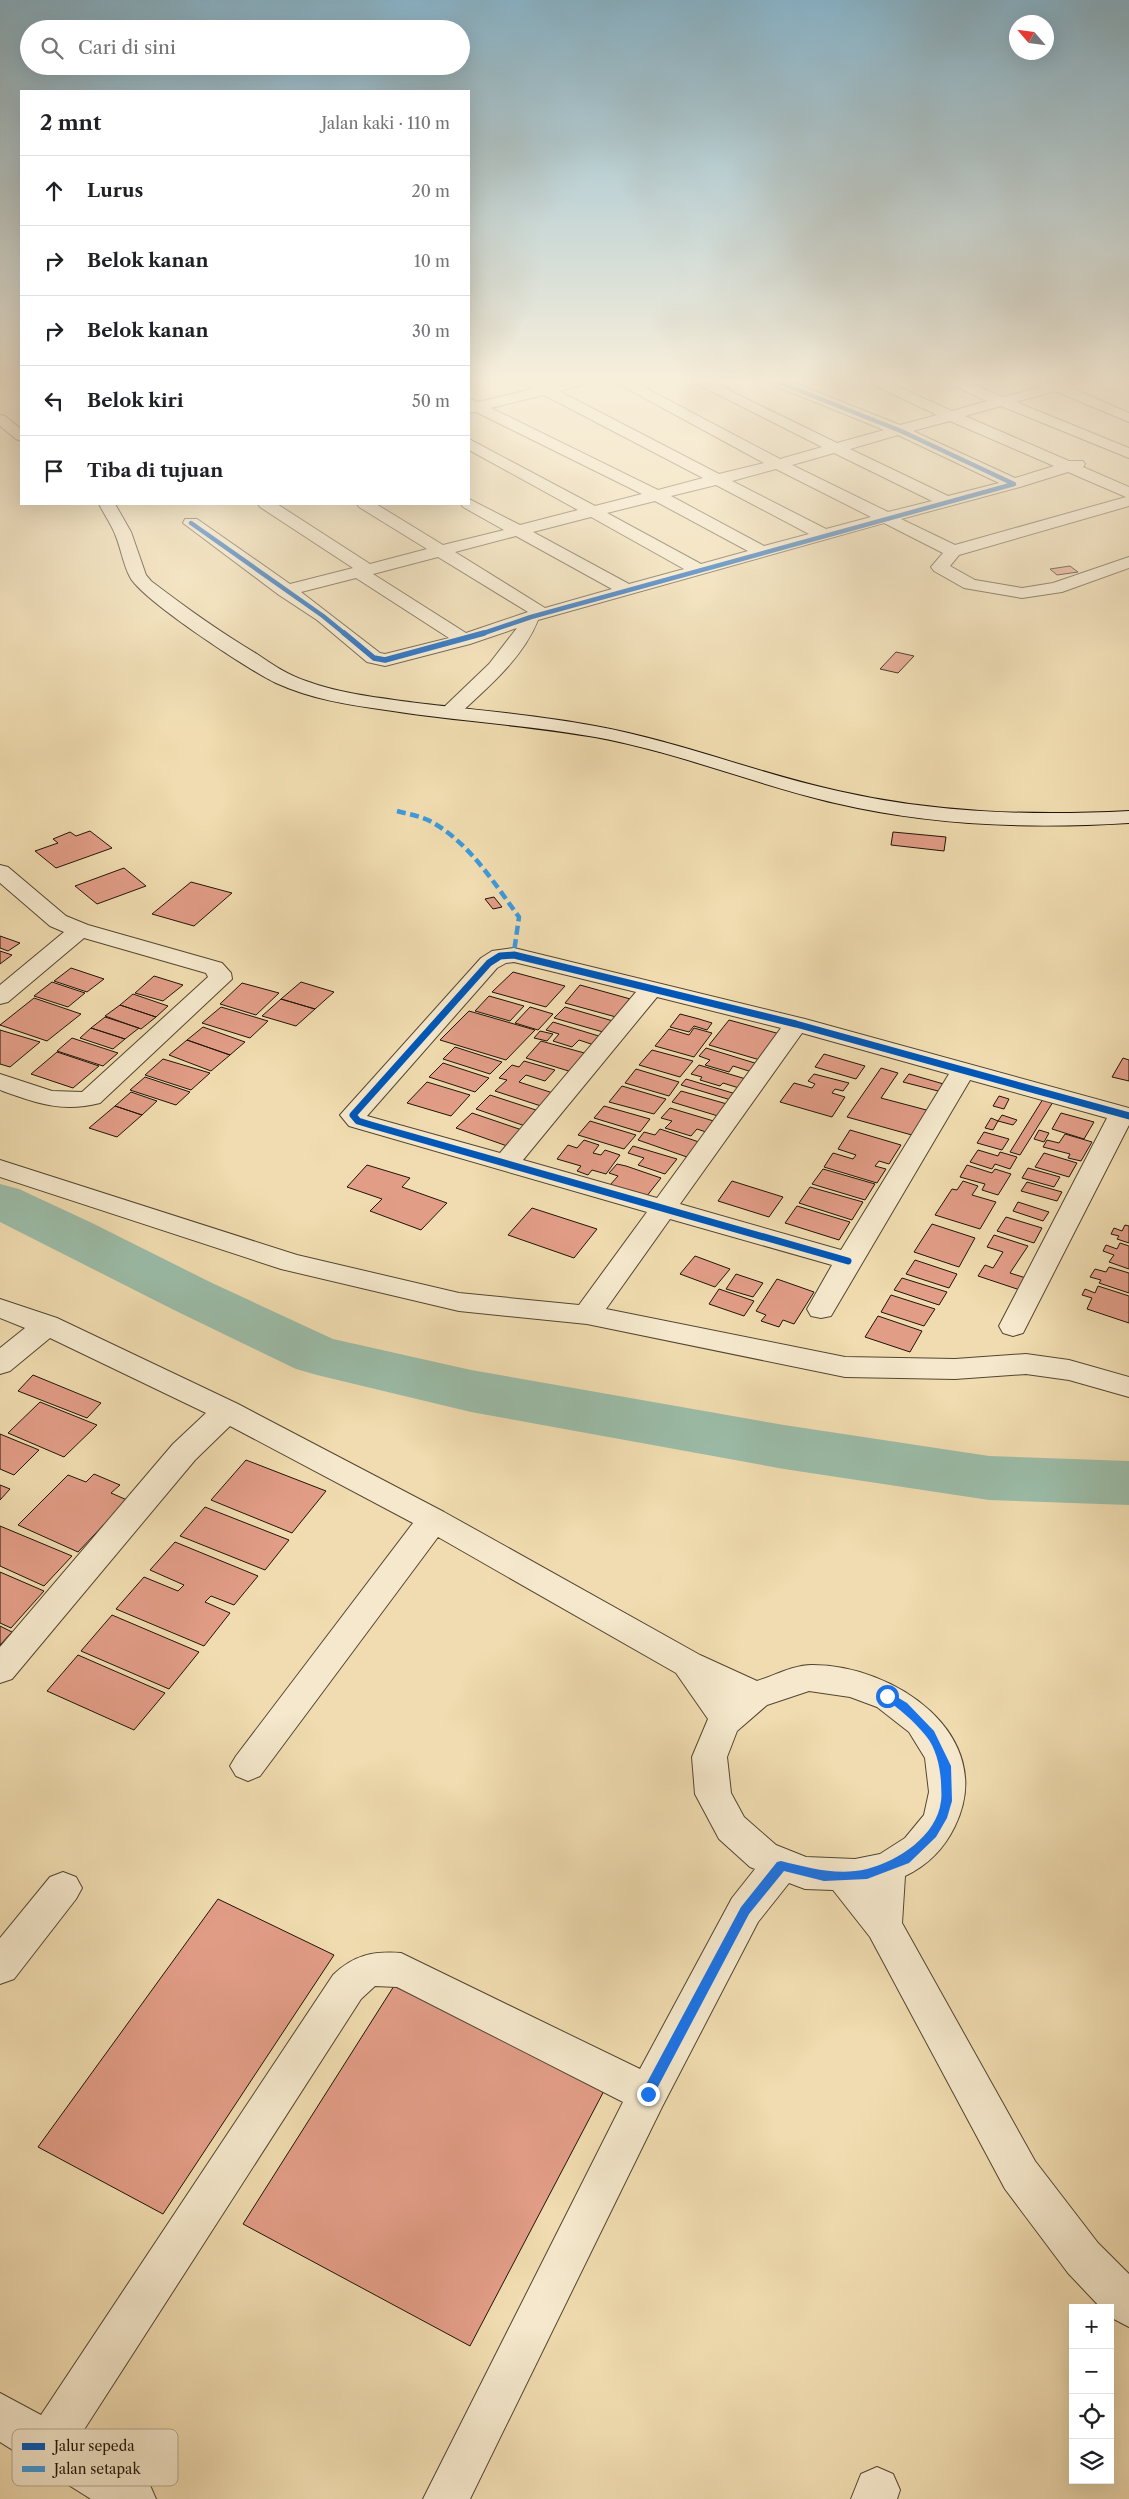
<!DOCTYPE html>
<html lang="id">
<meta charset="utf-8">
<style>
:root{--surface:#fff;--page:#f6f6f6;--text:#202124;--muted:#757577;--line:#e0e0e0}
body{margin:0;font-family:"Libre Caslon Text",serif;background:var(--page);color:var(--text)}
.controls{position:absolute;right:15px;bottom:15px;display:grid;overflow:hidden;border-radius:0px;box-shadow:0 5px 20px #0002}
.controls button{width:45px;height:45px;display:grid;place-items:center;padding:0;border:0;border-bottom:1px solid var(--line);background:var(--surface);color:var(--text);font:25px sans-serif}
.compass{position:absolute;left:1009px;top:15px;width:45px;height:45px;border-radius:50%;background:var(--surface);box-shadow:0 5px 20px #0002;rotate:298deg}
.stop{position:absolute;width:15px;height:15px;margin:-11px;border:4px solid #1a73e8;border-radius:50%;background:#fff}
.stop.end{background:#1a73e8;border-color:#fff;box-shadow:0 1px 5px #0008}
.list{margin:0;padding:0;list-style:none}
h2{display:flex;justify-content:space-between;align-items:center;height:65px;margin:0;padding:0 20px;font-size:21px}
h2 small{font-size:16px;font-weight:400;color:var(--muted)}
.list li{display:grid;grid-template-columns:32px 1fr auto;gap:15px;align-items:center;box-sizing:border-box;height:70px;padding:0 20px;border-top:1px solid var(--line)}
.list b{display:block;font-size:19px;white-space:nowrap}
.list em{font-size:16px;font-style:normal;color:var(--muted)}
.icon{flex:none;width:28px;height:28px;fill:none;stroke:currentColor;stroke-width:2;stroke-linecap:round;stroke-linejoin:round}
.map{position:relative;flex:none;width:1129px;height:2499px;overflow:hidden}
.search{position:absolute;background:var(--surface);box-shadow:0 5px 20px #0002;left:20px;top:20px;width:450px;height:55px;display:flex;align-items:center;gap:12px;box-sizing:border-box;padding:0 18px;border-radius:28px;color:var(--muted);font-size:19px}
.panel{position:absolute;background:var(--surface);box-shadow:0 5px 20px #0002;left:20px;top:90px;width:450px;height:415px;border-radius:0px}
.map>svg:first-child{display:block}
</style>
<div class="map">
<svg width="1129" height="2499" viewBox="0 0 1129 2499">
<rect width="100%" height="100%" fill="#f0dcb0"/>
<filter id="stains"><feTurbulence type="fractalNoise" baseFrequency=".004" numOctaves="4"/><feColorMatrix values="0 0 0 0 .2 0 0 0 0 .09 0 0 0 0 .02 0 0 0 .5 -.17"/></filter>
<radialGradient id="worn" r=".72"><stop offset=".6" stop-color="#630" stop-opacity="0"/><stop offset="1" stop-color="#630" stop-opacity=".3"/></radialGradient>
<g fill="none" stroke-linecap="round" stroke-linejoin="round">
<path fill="#9bbca8" fill-rule="evenodd" d="M0 1184 19 1189 92 1223 212 1283 333 1339 471 1370 784 1425 989 1456 1129 1461V1505L989 1500 784 1469 471 1412 317 1375 296 1369 172 1309 0 1222Z"/>
</g>
<path fill="#e29d87" stroke="#1f1406" d="M1070 566 1078 572 1057 575 1050 569Z
M896 652 914 656 898 673 880 669Z
M90 831 112 848 56 868 35 851 58 843 53 839 70 832 76 836Z
M893 832 946 837 944 851 891 845Z
M124 868 146 886 97 904 75 886Z
M191 882 232 893 194 926 152 914Z
M494 897 502 907 493 909 485 899Z
M0 936 20 943 8 951 0 948Z
M0 951 12 955 0 964Z
M71 968 104 979 87 992 54 981Z
M513 972 565 986 546 1007 492 992Z
M154 976 183 985 163 1001 135 993Z
M52 982 85 993 68 1007 34 996Z
M301 982 334 992 315 1009 281 999Z
M242 983 279 993 256 1015 220 1004Z
M580 985 634 1000 616 1017 565 1003Z
M133 994 168 1006 156 1017 120 1005Z
M489 996 524 1006 510 1021 475 1011Z
M34 998 81 1014 47 1041 0 1025Z
M281 999 315 1009 296 1026 262 1016Z
M120 1005 156 1017 141 1029 105 1016Z
M221 1007 268 1021 250 1038 202 1023Z
M530 1007 553 1014 538 1030 515 1023Z
M565 1007 613 1021 603 1032 554 1018Z
M469 1011 535 1030 506 1060 440 1040Z
M680 1014 699 1019 712 1023 707 1030 694 1026 689 1032 670 1027Z
M105 1017 139 1028 125 1039 91 1028Z
M729 1020 780 1034 760 1060 709 1045Z
M553 1022 602 1037 594 1045 579 1040 572 1047 553 1041 559 1034 546 1030Z
M203 1027 245 1042 230 1055 187 1040Z
M91 1028 125 1039 113 1049 80 1038Z
M694 1028 712 1033 694 1057 655 1046 669 1029 689 1035Z
M0 1030 40 1042 10 1067 0 1064Z
M540 1031 553 1034 547 1041 534 1038Z
M72 1038 118 1053 103 1066 57 1051Z
M187 1040 230 1055 211 1071 169 1055Z
M541 1041 588 1054 572 1072 526 1058Z
M455 1047 502 1062 490 1074 443 1059Z
M706 1048 758 1064 752 1072 733 1066 729 1072 705 1065 710 1060 699 1056Z
M652 1050 693 1061 680 1077 639 1065Z
M57 1052 99 1066 73 1088 31 1074Z
M824 1054 865 1066 856 1079 815 1067Z
M1123 1058 1129 1060V1081L1112 1077Z
M163 1059 210 1073 191 1090 145 1075Z
M524 1061 555 1070 545 1081 526 1075 519 1082 556 1094 544 1107 495 1091 507 1080 499 1078 512 1065 519 1067Z
M443 1063 489 1078 475 1092 429 1077Z
M699 1065 746 1079 739 1088 723 1083 720 1086 700 1080 702 1077 691 1074Z
M881 1068 898 1073 881 1098 934 1112 919 1137 847 1117Z
M636 1069 679 1082 669 1096 625 1083Z
M814 1074 849 1083 843 1091 835 1089 832 1093 845 1097 832 1117 780 1102 794 1083 812 1088 815 1084 808 1081Z
M909 1074 947 1085 942 1092 903 1082Z
M145 1077 190 1092 176 1105 130 1090Z
M686 1079 736 1094 731 1100 681 1085Z
M427 1082 470 1095 451 1116 407 1103Z
M622 1086 666 1099 654 1114 609 1102Z
M681 1091 727 1104 718 1116 672 1102Z
M131 1092 157 1101 142 1115 115 1106Z
M490 1095 542 1112 528 1127 476 1109Z
M999 1096 1009 1099 1004 1109 993 1106Z
M1043 1099 1053 1102 1020 1155 1010 1152Z
M115 1106 142 1115 117 1137 89 1128Z
M604 1106 650 1119 640 1132 594 1118Z
M670 1108 717 1122 709 1133 697 1129 691 1136 665 1128 672 1121 661 1118Z
M472 1113 525 1131 510 1147 456 1128Z
M1061 1113 1094 1122 1084 1139 1052 1129Z
M1002 1115 1017 1120 1013 1125 998 1121Z
M991 1118 998 1121 993 1130 985 1128Z
M590 1121 636 1135 624 1149 578 1135Z
M660 1129 699 1142 687 1157 638 1140 644 1132 655 1135Z
M850 1130 901 1145 889 1164 879 1161 875 1166 886 1169 877 1183 824 1167 833 1153 853 1159 856 1155 838 1149Z
M1039 1130 1049 1133 1044 1142 1034 1139Z
M984 1132 1009 1139 1002 1150 977 1143Z
M1065 1134 1092 1142 1081 1161 1068 1158 1070 1154 1043 1147 1047 1140 1059 1143Z
M584 1140 599 1145 593 1153 601 1155 605 1150 620 1155 606 1174 592 1170 588 1175 577 1171 581 1166 557 1159 568 1145 577 1148Z
M633 1146 650 1151 677 1159 665 1174 638 1165 644 1158 628 1153Z
M978 1150 998 1156 1000 1152 1017 1157 1010 1169 995 1164 992 1169 970 1162Z
M1044 1153 1077 1163 1069 1177 1035 1167Z
M617 1164 626 1166 661 1178 646 1197 610 1185 618 1176 609 1173Z
M367 1165 410 1178 402 1187 447 1203 421 1230 370 1211 382 1199 347 1187Z
M967 1165 992 1173 995 1169 1011 1174 998 1195 982 1190 985 1184 960 1177Z
M1028 1168 1060 1177 1054 1187 1022 1178Z
M823 1169 875 1184 865 1200 812 1184Z
M732 1181 783 1197 769 1217 718 1201Z
M963 1181 978 1186 972 1195 996 1202 980 1229 935 1215 952 1189 957 1190Z
M1027 1182 1062 1192 1057 1201 1021 1191Z
M810 1187 863 1202 852 1220 799 1203Z
M1018 1202 1049 1212 1043 1221 1013 1211Z
M797 1206 850 1222 839 1240 785 1223Z
M532 1208 597 1229 574 1258 508 1235Z
M1006 1217 1042 1228 1034 1243 997 1231Z
M932 1224 975 1238 959 1267 914 1252Z
M1125 1225 1129 1226V1243L1117 1239 1119 1236 1111 1234 1114 1228 1122 1231Z
M994 1235 1028 1246 1010 1273 1026 1278 1020 1290 978 1276 985 1265 993 1268 1003 1252 987 1247Z
M1120 1243 1129 1246V1269L1109 1262 1114 1255 1103 1251 1106 1245 1117 1249Z
M695 1256 730 1269 715 1287 680 1274Z
M915 1260 957 1274 949 1288 906 1274Z
M1109 1267 1129 1273V1293L1099 1283 1101 1280 1090 1277 1095 1269 1106 1272Z
M736 1274 763 1283 753 1297 726 1289Z
M902 1278 947 1292 939 1305 894 1290Z
M777 1279 814 1292 794 1324 783 1320 779 1327 761 1321 766 1315 756 1311Z
M1098 1286 1129 1296V1323L1087 1309 1092 1298 1082 1295 1085 1289 1095 1293Z
M719 1289 754 1301 744 1316 709 1304Z
M891 1295 935 1309 924 1326 881 1312Z
M878 1316 922 1331 910 1352 865 1337Z
M33 1375 101 1403 87 1418 18 1391Z
M40 1402 97 1425 64 1457 8 1433Z
M0 1434 39 1450 14 1475 0 1469Z
M246 1460 326 1491 292 1533 211 1500Z
M94 1474 120 1485 111 1493 127 1500 78 1552 18 1525 68 1475 86 1482Z
M0 1485 10 1489 0 1500Z
M205 1507 289 1540 265 1570 180 1536Z
M0 1526 72 1556 44 1586 0 1566Z
M175 1542 258 1576 234 1605 211 1596 205 1602 230 1613 204 1646 116 1609 144 1577 178 1591 184 1585 150 1570Z
M0 1572 44 1591 11 1628 0 1623Z
M112 1615 199 1652 169 1689 81 1651Z
M0 1626 12 1632 0 1645Z
M78 1655 165 1693 134 1730 47 1691Z
M218 1899 334 1955 163 2214 38 2147Z
M394 1986 606 2087 470 2346 243 2224Z"/>
<g fill="none" stroke-linecap="round" stroke-linejoin="round">
<defs>
<path id="street" d="M523 382H542L547 385 559 382H585L583 385 559 391 719 474 764 463 615 382H634L780 459 822 447 693 382H712L837 443 884 430 773 385 771 382H792L900 425 937 415 867 382H887L952 411 987 401 946 382H967L1003 397 1043 386 1041 382H1079L1070 387 1129 413V422L1055 391 1016 402 1129 448V458L1001 406 965 416 1069 461H1083L1085 464 1083 467 1129 487V506L959 555 950 566 975 580 1022 588 1053 583 1129 557V568L1062 592 1022 598 964 588 934 571 931 567 943 553 884 523 538 620C522 660 486 689 456 717H442L439 713 442 709 489 664 517 628 470 644 385 666 367 662 317 620 279 595 183 523 185 519H197L290 584 353 568 260 507 258 504H277L370 564 427 549 359 507 357 504H376L443 545 504 530 463 507 461 504H469V499L520 525 578 510 469 450V439L595 506 642 494 476 412 469 413V399L479 402 532 389ZM544 395 703 478 658 490 491 408ZM950 421 1054 466 1015 478 913 431ZM898 435 999 483 948 496 850 449ZM834 453 932 501 888 512 792 465ZM776 469 871 517 826 529 732 481ZM1068 472 1126 497 955 545 901 519 1020 487ZM716 485 809 534 764 546 671 496ZM655 501 748 551 701 564 607 513ZM591 517 684 569 629 584 533 532ZM516 536 612 589 545 608 455 552ZM438 557 528 612 466 633 373 574ZM356 578 449 638 385 654 380 653 301 592Z
M0 865 8 867 66 916 88 925 222 963 231 973 232 979 100 1103C62 1113 36 1103 0 1090V1074L52 1091 82 1092 208 977 206 973 84 938 8 1002 0 1004V985L64 932 50 926 0 883Z
M514 948 805 1019 1129 1108V1125L1023 1333 1013 1336 1003 1333 999 1326 1107 1118 970 1080 831 1316 821 1318 811 1316 807 1309 832 1265 670 1219 606 1309 845 1357 955 1359 1026 1354 1069 1360 1129 1377V1397L1069 1380 1026 1374 955 1379 845 1377 587 1324 459 1311 281 1269 0 1177V1160L297 1255 459 1293 579 1305 647 1212 349 1126 340 1115 481 958 492 951ZM514 962 636 992 500 1153 367 1116 497 968 506 963ZM657 997 781 1028 657 1198 523 1160ZM802 1033 949 1074 841 1250 680 1204Z
M0 1299 57 1318 238 1404 444 1512 700 1655 757 1681C773 1676 794 1665 811 1665 893 1664 999 1735 955 1826 944 1849 928 1865 905 1876L902 1923 1035 2161 1098 2243 1129 2274V2327L1110 2317V2308H1101L1068 2273 1005 2189 870 1937 833 1890 805 1889 789 1883 758 1922 662 2107 470 2499H423L623 2102 397 1987 375 1986 361 1999 78 2439 149 2483 156 2499H91L0 2442V2393L41 2415 333 1975C354 1955 373 1951 401 1953L640 2069 732 1898 755 1869 750 1867 719 1839 695 1794 692 1757 708 1719 676 1673 438 1537 260 1776 248 1781 236 1776 230 1766 236 1756 413 1523 230 1426 195 1460 12 1679 0 1683V1647L173 1444 206 1413 50 1338 10 1371 0 1374V1348L25 1328 0 1318ZM809 1691 850 1697 877 1707 909 1732 925 1758 929 1792 924 1815 905 1838 880 1854 855 1859 806 1857 776 1845 744 1817 731 1793 727 1757 737 1731 767 1705Z
M63 1872 76 1877 82 1888 76 1899 14 1979 0 1984V1938L50 1877Z
M877 2467 893 2474 900 2490 897 2499H851L861 2474Z"/>
<path id="secondary" d="M0 415 5 416 21 429V441L16 439 0 426Z
M99 504H115L131 532 146 575 151 581C185 607 220 632 257 654 273 665 288 675 306 681 341 694 380 698 417 703 476 710 536 715 595 726 678 741 756 773 838 791 934 813 1031 816 1129 811V823C1030 829 932 826 835 803 754 784 677 752 595 737 526 725 455 721 386 710 349 705 311 699 276 683 249 670 142 600 130 577 123 564 121 548 115 534 111 524 104 514 99 504Z"/>
</defs>
<use href="#street" stroke="#534630" stroke-width="2"/>
<use href="#secondary" stroke="#1f1406" stroke-width="2"/>
<use href="#street" fill="#f5e8cc" fill-rule="evenodd"/>
<use href="#secondary" fill="#f5e8cc" fill-rule="evenodd"/>
<path stroke="#3c9add" stroke-width="4.5" stroke-dasharray="9 4.5" stroke-linecap="butt" d="M397 811C408 814 420 816 430 821 469 842 494 883 519 917L514 952"/>
<path stroke="#3c9add" stroke-width="5.5" stroke-dasharray="12 5.5" stroke-linecap="butt" d="M514 955 515 951"/>
<defs>
<path id="cycleway-far2" d="M191 523 323 616 345 634
M481 634 531 617 1014 484 901 431 778 382"/>
<path id="cycleway-far1" d="M344 633 374 658 385 660 484 633"/>
<path id="cycleway" d="M848 1261 371 1125 358 1121 353 1115 489 963 500 956 514 955 796 1024 1129 1116"/>
</defs>
<use href="#cycleway-far2" stroke="#f5e8cc" stroke-width="6"/>
<use href="#cycleway-far1" stroke="#f5e8cc" stroke-width="8"/>
<use href="#cycleway" stroke="#f5e8cc" stroke-width="10"/>
<use href="#cycleway-far2" stroke="#0057b8" stroke-width="4.5"/>
<use href="#cycleway-far1" stroke="#0057b8" stroke-width="5.5"/>
<use href="#cycleway" stroke="#0057b8" stroke-width="7"/>
</g>
<linearGradient id="sky" x2="0" y2="1"><stop stop-color="#89b7ce"/><stop offset="0.52" stop-color="#f8efdb"/><stop offset="1" stop-color="#f8efdb" stop-opacity="0"/></linearGradient>
<rect width="1129" height="732" fill="url(#sky)"/>
<path fill="#1a73e8" d="M887 1691 907 1703 934 1731 951 1766 952 1801 947 1818 936 1837 909 1863 867 1879 824 1881 784 1871 749 1914 652 2098H643V2090L741 1907 777 1862 781 1861C809 1868 838 1876 867 1869 898 1861 937 1836 941 1801 942 1795 941 1788 941 1782 940 1766 936 1748 926 1736 914 1721 899 1708 883 1698L882 1696Z"/>
<rect x="12" y="2429" width="166" height="57" rx="8" fill="#f5e8cc" stroke="#b5a891" stroke-width="1"/>
<rect x="22" y="2443" width="23" height="7" fill="#0057b8"/>
<rect x="22" y="2466" width="23" height="6" fill="#3c9add"/>
<g font-size="14" fill="#1f1406">
<text x="54" y="2451">Jalur sepeda</text>
<text x="54" y="2474">Jalan setapak</text>
</g>
<rect width="100%" height="100%" filter="url(#stains)"/>
<rect width="100%" height="100%" fill="url(#worn)"/>
</svg>
<div class="controls">
<button>+</button>
<button>−</button>
<button><svg class="icon" aria-label="locate" viewBox="0 0 24 24"><circle cx="12" cy="12" r="6"/><path d="M12 2v4M12 18v4M2 12h4M18 12h4"/></svg></button>
<button><svg class="icon" aria-label="layers" viewBox="0 0 24 24"><path d="M12 4l9 5-9 5-9-5zM3 14l9 5 9-5"/></svg></button>
</div>
<svg class="compass" viewBox="-18 -18 36 36"><path d="M0-13l5 13h-10z" fill="#e53935"/><path d="M0 13l5-13h-10z" fill="#757577"/></svg>
<div class="stop" style="left:887px;top:1696px"></div>
<div class="stop end" style="left:648px;top:2094px"></div>
<div class="search"><svg class="icon" aria-label="search" viewBox="0 0 24 24"><circle cx="10" cy="10" r="6"/><path d="M15 15l6 6"/></svg>Cari di sini</div>
<section class="panel">
<h2>2 mnt<small>Jalan kaki · 110 m</small></h2>
<ul class="list">
<li><svg class="icon" aria-label="ahead" viewBox="0 0 24 24"><path d="M12 20V5M6 11l6-6 6 6"/></svg><div><b>Lurus</b></div><em>20 m</em></li>
<li><svg class="icon" aria-label="right" viewBox="0 0 24 24"><path d="M7 20v-9h11M14 6l5 5-5 5"/></svg><div><b>Belok kanan</b></div><em>10 m</em></li>
<li><svg class="icon" aria-label="right" viewBox="0 0 24 24"><path d="M7 20v-9h11M14 6l5 5-5 5"/></svg><div><b>Belok kanan</b></div><em>30 m</em></li>
<li><svg class="icon" aria-label="left" viewBox="0 0 24 24"><path d="M17 20v-9H6M10 6l-5 5 5 5"/></svg><div><b>Belok kiri</b></div><em>50 m</em></li>
<li><svg class="icon" aria-label="arrive" viewBox="0 0 24 24"><path d="M6 21V4h12l-3 4 3 4H6"/></svg><div><b>Tiba di tujuan</b></div></li>
</ul>
</section>
</div>
